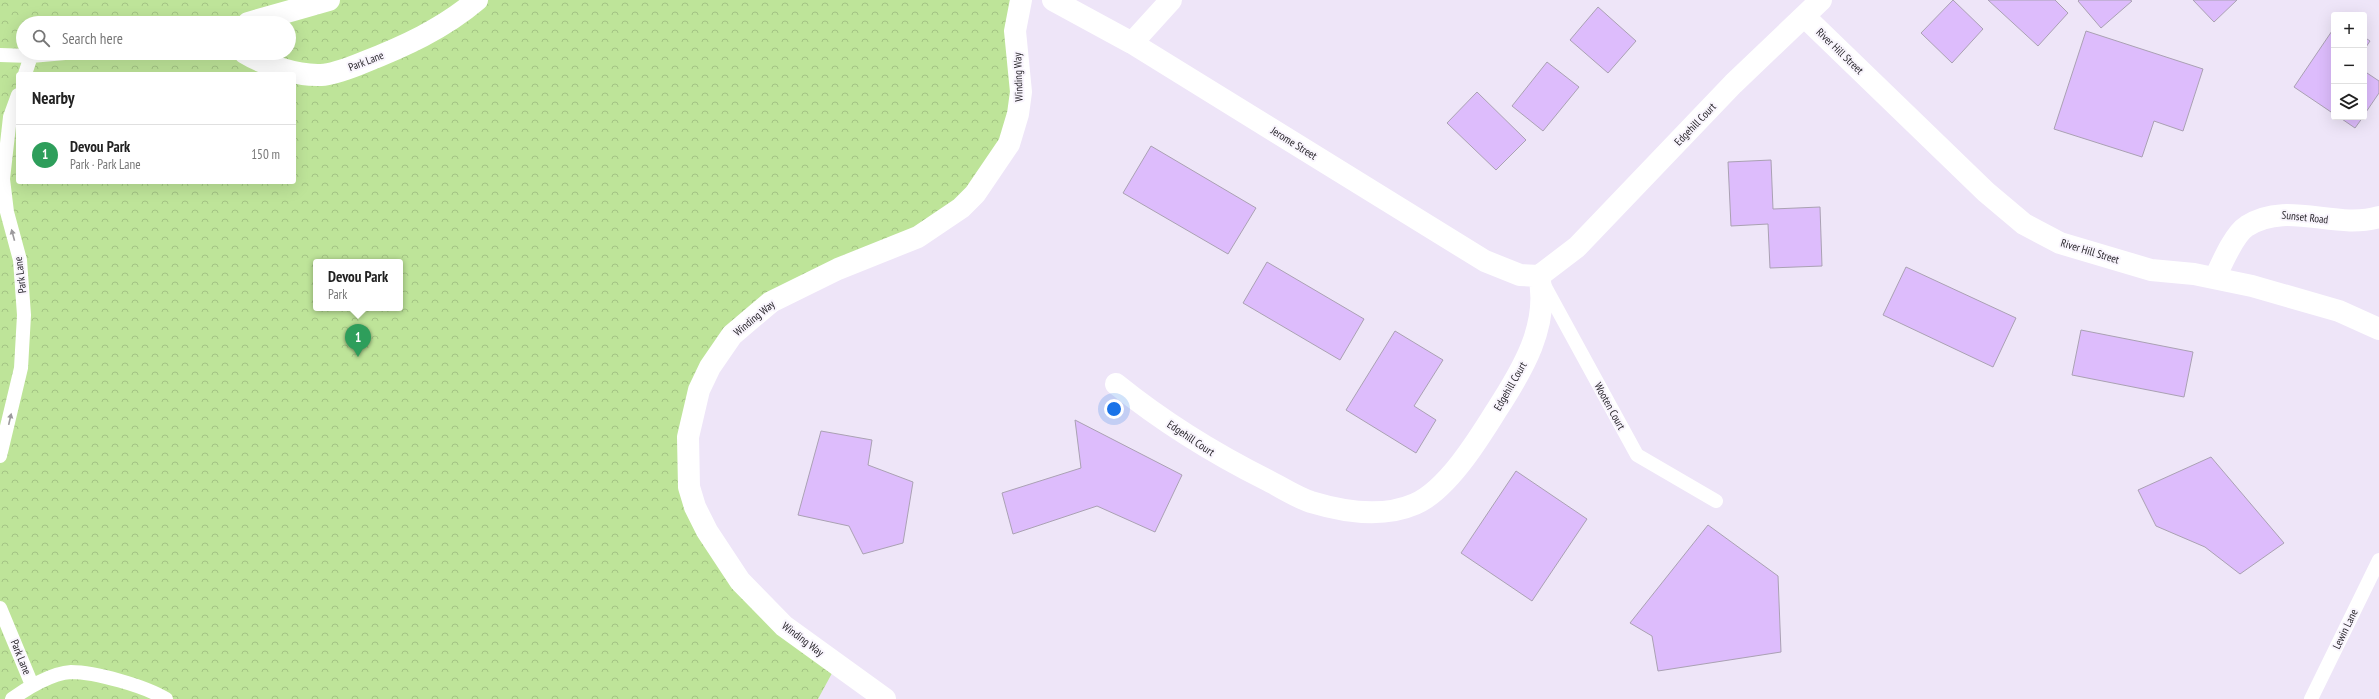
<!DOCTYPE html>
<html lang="en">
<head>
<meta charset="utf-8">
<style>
	body { margin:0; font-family:"PT Sans Narrow",sans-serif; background:#f6f6f6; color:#222 }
	.controls { position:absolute; right:12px; top:12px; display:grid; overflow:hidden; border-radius:4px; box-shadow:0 4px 16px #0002 }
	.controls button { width:36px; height:36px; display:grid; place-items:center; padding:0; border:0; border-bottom:1px solid #e0e0e0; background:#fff; color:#222; font:20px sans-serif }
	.you { position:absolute; left:1114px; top:409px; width:14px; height:14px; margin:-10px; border:3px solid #fff; border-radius:50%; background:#1a73e8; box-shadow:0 0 0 6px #1a73e833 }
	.badge { display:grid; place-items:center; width:26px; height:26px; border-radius:50%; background:#0f766e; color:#fff; font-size:13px; font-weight:700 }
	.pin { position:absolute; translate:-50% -33px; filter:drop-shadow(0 1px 2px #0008) }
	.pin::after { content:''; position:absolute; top:21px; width:14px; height:12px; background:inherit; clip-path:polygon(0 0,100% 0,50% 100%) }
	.popup { position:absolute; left:313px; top:259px; width:90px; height:52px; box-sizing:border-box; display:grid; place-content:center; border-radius:4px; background:#fff; filter:drop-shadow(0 1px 3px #0005); font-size:13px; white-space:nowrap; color:#767676 }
	.popup b { font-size:15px; color:#222 }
	.popup::after { content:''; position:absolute; left:50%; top:100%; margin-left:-8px; border:8px solid transparent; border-top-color:#fff }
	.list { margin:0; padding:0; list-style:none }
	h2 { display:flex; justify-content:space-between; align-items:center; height:52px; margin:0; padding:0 16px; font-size:17px }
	h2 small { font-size:13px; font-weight:400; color:#767676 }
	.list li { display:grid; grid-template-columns:26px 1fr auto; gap:12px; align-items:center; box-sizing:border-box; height:60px; padding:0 16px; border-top:1px solid #e0e0e0 }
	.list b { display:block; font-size:15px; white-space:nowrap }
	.list p { margin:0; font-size:13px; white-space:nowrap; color:#767676 }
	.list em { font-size:13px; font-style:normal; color:#767676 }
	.icon { flex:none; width:22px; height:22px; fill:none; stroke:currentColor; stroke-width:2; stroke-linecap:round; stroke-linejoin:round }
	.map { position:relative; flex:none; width:2379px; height:699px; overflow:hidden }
	.search { position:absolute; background:#fff; box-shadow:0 4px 16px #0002; left:16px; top:16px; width:280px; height:44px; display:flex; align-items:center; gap:10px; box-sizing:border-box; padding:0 14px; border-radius:22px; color:#767676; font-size:15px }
	.panel { position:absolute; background:#fff; box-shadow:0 4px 16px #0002; left:16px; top:72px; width:280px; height:112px; border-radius:4px }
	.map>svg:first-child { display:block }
	.park { fill:url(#park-crowns); fill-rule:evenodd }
	.building { fill:#ddbcfc; stroke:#aaa1b3 }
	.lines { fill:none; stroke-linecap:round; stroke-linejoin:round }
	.service { stroke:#fff; stroke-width:14 }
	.minor { stroke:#fff; stroke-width:22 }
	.tertiary { stroke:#fff; stroke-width:22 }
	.oneway { fill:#9c9a9d }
	.labels { text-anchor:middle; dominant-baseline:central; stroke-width:4; stroke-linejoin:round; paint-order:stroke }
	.street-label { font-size:11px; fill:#221f25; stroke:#f9f5fd }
</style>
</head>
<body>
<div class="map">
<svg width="2379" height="699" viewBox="0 0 2379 699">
	<defs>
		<pattern id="park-crowns" width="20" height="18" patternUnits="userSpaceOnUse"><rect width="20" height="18" fill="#bee499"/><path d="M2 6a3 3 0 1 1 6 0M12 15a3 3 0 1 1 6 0" fill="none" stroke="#a3c384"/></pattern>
	</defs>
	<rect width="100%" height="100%" fill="#eee5f8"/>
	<path class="park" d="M0 0H1021L1018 114 961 208 771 302 710 367 689 487 740 581 837 664 818 699H0ZM23 23H289V53H23ZM18 74H294V182H18ZM316 262H400V308H316Z"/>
	<path class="building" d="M1953 0 1983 29 1952 63 1921 33Z
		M1988 0H2055L2068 13 2038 46Z
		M2079 0H2130L2132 1 2101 28 2078 1Z
		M2193 0H2237L2214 22Z
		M1598 7 1636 41 1608 73 1570 40Z
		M2334 28V114L2294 87Z
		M2086 31 2203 69 2183 131 2154 121 2142 157 2054 129Z
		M2364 37 2370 41 2364 50Z
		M1547 62 1579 87 1543 131 1512 106Z
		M2364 71 2379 81V93L2364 115Z
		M1477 92 1526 140 1496 170 1447 123Z
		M2339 117H2363L2355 128Z
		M1151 146 1256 208 1228 254 1123 193Z
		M1771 160 1773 209 1820 207 1822 266 1770 268 1768 224 1731 226 1728 162Z
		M1267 262 1364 319 1340 360 1243 303Z
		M1906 267 2016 318 1993 367 1883 315Z
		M2081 330 2193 352 2184 397 2072 375Z
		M1395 331 1443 360 1414 406 1436 420 1416 453 1346 410Z
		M1075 420 1182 475 1155 532 1097 506 1013 534 1002 493 1081 468Z
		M821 431 872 440 868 465 913 482 903 543 863 554 849 526 798 515Z
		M2211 457 2284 543 2240 574 2205 547 2156 526 2138 490Z
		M1516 471 1587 519 1532 601 1461 553Z
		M1708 525 1778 576 1781 652 1658 671 1652 636 1630 623Z"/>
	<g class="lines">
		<path class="service" d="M0 55 31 56 65 53
			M25 74 31 56
			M1543 283 1637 455 1716 501
			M0 456 21 368 24 315 20 260 7 212 3 179 10 117 18 95
			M0 608 32 685
			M12 699C27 688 52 673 71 672 95 672 145 686 166 699
			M2311 699 2379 560"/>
		<path class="minor" d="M1053 0 1132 43 1485 261 1520 275 1539 276
			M1805 17 1986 192 2024 224 2060 243 2151 270 2194 274 2252 286 2339 311 2379 329
			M1132 43 1171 0
			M1539 276 1577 247 1733 84 1821 0
			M2215 278C2222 263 2234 234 2247 226 2287 200 2335 230 2379 217
			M1116 384C1163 422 1213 453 1267 480 1281 487 1296 497 1311 502 1344 512 1383 518 1415 504 1447 490 1478 440 1496 411 1522 371 1550 325 1539 276
			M885 699 784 626 740 581 707 531 695 507 689 487 688 437 699 390 710 367 732 335 771 302 838 269 918 237 961 208 975 194 1009 144 1018 114 1021 92 1015 31 1021 0"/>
		<path class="tertiary" d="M248 23 329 0
			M245 53C265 65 297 76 321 75 335 74 349 68 362 63 403 47 443 29 477 0"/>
	</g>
	<defs><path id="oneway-solid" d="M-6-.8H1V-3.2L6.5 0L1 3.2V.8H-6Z"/></defs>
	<g class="oneway">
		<use href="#oneway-solid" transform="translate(13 235) rotate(-105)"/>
		<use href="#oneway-solid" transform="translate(10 419) rotate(-77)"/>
	</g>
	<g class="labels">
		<g class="street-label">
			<text transform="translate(1840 51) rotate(44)">River Hill Street</text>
			<text transform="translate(366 61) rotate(-21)">Park Lane</text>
			<text transform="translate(1018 77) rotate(-92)">Winding Way</text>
			<text transform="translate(1695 124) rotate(-46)">Edgehill Court</text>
			<text transform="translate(1294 143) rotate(32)">Jerome Street</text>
			<text transform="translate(2305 217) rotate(6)">Sunset Road</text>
			<text transform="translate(2090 251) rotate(17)">River Hill Street</text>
			<text transform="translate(20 275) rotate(-97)">Park Lane</text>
			<text transform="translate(754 318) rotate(-39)">Winding Way</text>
			<text transform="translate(1510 386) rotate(-60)">Edgehill Court</text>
			<text transform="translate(1610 406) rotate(61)">Wooten Court</text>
			<text transform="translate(1191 438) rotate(34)">Edgehill Court</text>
			<text transform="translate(2345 629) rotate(-64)">Lewin Lane</text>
			<text transform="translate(803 639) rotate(37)">Winding Way</text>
			<text transform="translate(21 657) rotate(68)">Park Lane</text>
		</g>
	</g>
</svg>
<div class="controls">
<button>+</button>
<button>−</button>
<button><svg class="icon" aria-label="layers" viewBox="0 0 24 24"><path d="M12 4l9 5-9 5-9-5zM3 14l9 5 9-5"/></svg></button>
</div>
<div class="you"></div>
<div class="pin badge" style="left:358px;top:357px;background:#2e9e5b">1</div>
<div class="popup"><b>Devou Park</b>Park</div>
<div class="search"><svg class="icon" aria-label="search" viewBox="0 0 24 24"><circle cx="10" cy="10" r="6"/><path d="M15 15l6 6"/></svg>Search here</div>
<section class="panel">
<h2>Nearby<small></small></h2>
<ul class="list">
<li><span class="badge" style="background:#2e9e5b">1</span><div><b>Devou Park</b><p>Park · Park Lane</p></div><em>150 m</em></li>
</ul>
</section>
</div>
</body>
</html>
